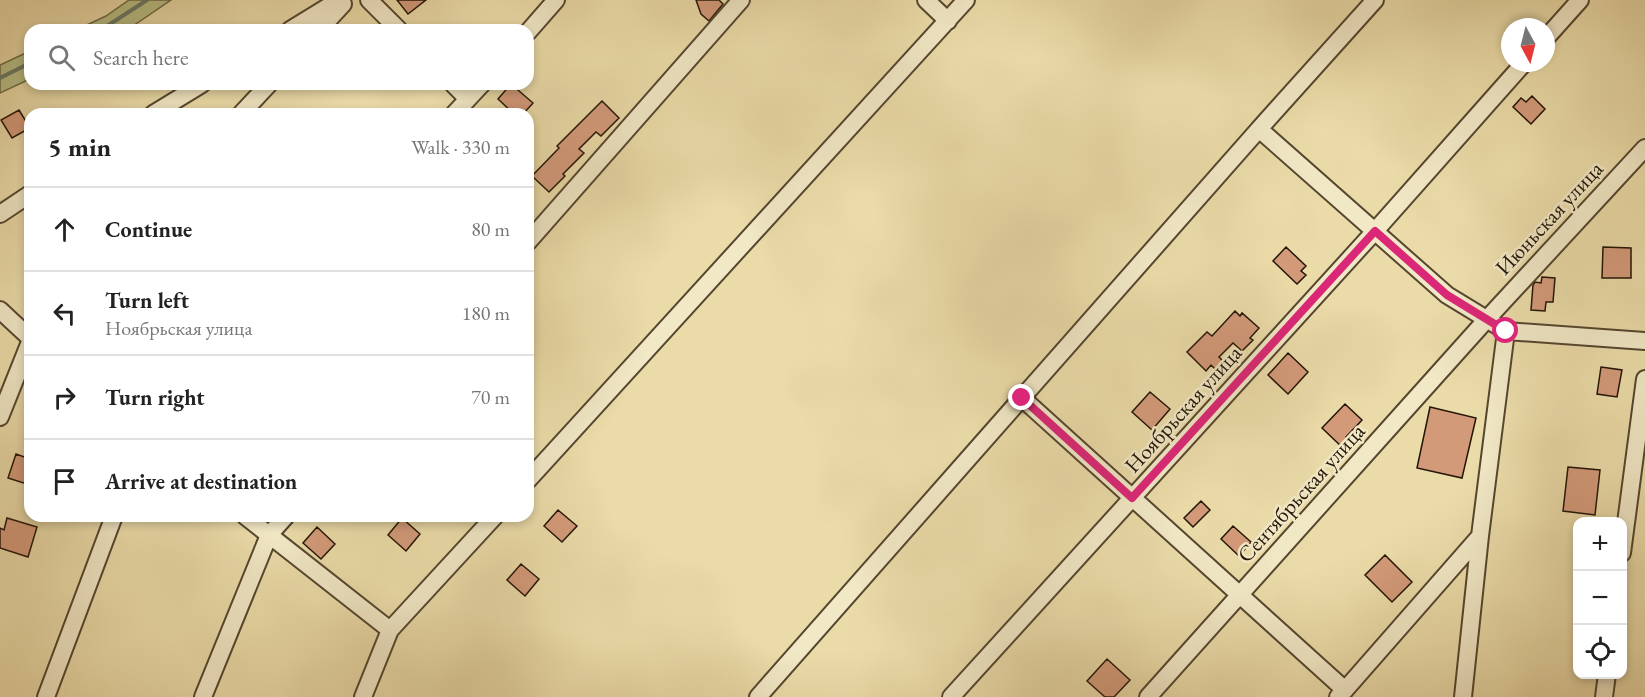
<!DOCTYPE html>
<html lang="en">
<head>
<meta charset="utf-8">
<style>
	body { margin:0; font-family:"EB Garamond",serif; background:#f6f6f6; color:#222 }
	.controls { position:absolute; right:18px; bottom:18px; display:grid; overflow:hidden; border-radius:12px; box-shadow:0 3px 9px #0003 }
	.controls button { width:54px; height:54px; display:grid; place-items:center; padding:0; border:0; border-bottom:2px solid #e0e0e0; background:#fff; color:#222; font:30px sans-serif }
	.compass { position:absolute; left:1501px; top:18px; width:54px; height:54px; border-radius:50%; background:#fff; box-shadow:0 3px 9px #0003; rotate:173deg }
	.stop { position:absolute; width:18px; height:18px; margin:-14px; border:4px solid #db2777; border-radius:50%; background:#fff }
	.stop.end { background:#db2777; border-color:#fff; box-shadow:0 2px 6px #0008 }
	.list { margin:0; padding:0; list-style:none }
	h2 { display:flex; justify-content:space-between; align-items:center; height:78px; margin:0; padding:0 24px; font-size:26px }
	h2 small { font-size:20px; font-weight:400; color:#767676 }
	.list li { display:grid; grid-template-columns:39px 1fr auto; gap:18px; align-items:center; box-sizing:border-box; height:84px; padding:0 24px; border-top:2px solid #e0e0e0 }
	.list b { display:block; font-size:22px; white-space:nowrap }
	.list p { margin:0; font-size:20px; white-space:nowrap; color:#767676 }
	.list em { font-size:20px; font-style:normal; color:#767676 }
	.icon { flex:none; width:33px; height:33px; fill:none; stroke:currentColor; stroke-width:2; stroke-linecap:round; stroke-linejoin:round }
	.map { position:relative; flex:none; width:1645px; height:697px; overflow:hidden }
	.search { position:absolute; background:#fff; box-shadow:0 3px 9px #0003; left:24px; top:24px; width:510px; height:66px; display:flex; align-items:center; gap:15px; box-sizing:border-box; padding:0 21px; border-radius:18px; color:#767676; font-size:22px }
	.panel { position:absolute; background:#fff; box-shadow:0 3px 9px #0003; left:24px; top:108px; width:510px; height:414px; border-radius:18px }
	.map>svg:first-child { display:block }
	.green { fill:#b8c086; stroke:#6e6a46; stroke-width:1.5 }
	.lines { fill:none; stroke-linecap:round; stroke-linejoin:round }
	.stream { stroke:#697966; stroke-width:4 }
	.building { fill:#d39a7a; stroke:#231507; stroke-width:1.5 }
	.street-casing { stroke:#55462f; stroke-width:20 }
	.street { stroke:#f1e8c6; stroke-width:16 }
	.route { stroke:#db2777; stroke-width:8 }
	.labels { text-anchor:middle; dominant-baseline:central; stroke-width:5; stroke-linejoin:round; paint-order:stroke }
	.street-label { font-size:22px; fill:#231507; stroke:#f1e8c6 }
</style>
</head>
<body>
<div class="map">
<svg width="1645" height="697" viewBox="0 0 1645 697">
	<rect width="100%" height="100%" fill="#eadba8"/>
	<filter id="stains"><feTurbulence type="fractalNoise" baseFrequency=".00333" numOctaves="4"/><feColorMatrix values="0 0 0 0 .2 0 0 0 0 .09 0 0 0 0 .02 0 0 0 .5 -.17"/></filter>
	<radialGradient id="worn" r=".72"><stop offset=".6" stop-color="#630" stop-opacity="0"/><stop offset="1" stop-color="#630" stop-opacity=".3"/></radialGradient>
	<path class="green" d="M129 0H171L127 30H76L106 16Z
		M30 51V79L0 93V65Z"/>
	<g class="lines">
		<path class="stream" d="M101 30 147 0
			M0 78 30 63"/>
	</g>
	<path class="building" d="M397 0H426L408 14Z
		M696 0H719L723 4 709 21 701 14Z
		M511 84 533 103 523 114H514L498 99Z
		M1532 96 1545 109 1531 124 1513 107 1521 98 1526 102Z
		M602 101 619 118 601 136 596 132 579 149 584 153 563 174 565 176 549 192 532 176 559 148 557 146Z
		M19 110 30 128 12 138 1 120Z
		M1286 247 1306 266 1301 271 1306 275 1297 284 1273 261Z
		M1603 247 1631 248V278H1602Z
		M1542 277 1555 278 1553 302H1546L1545 311 1531 310 1533 285 1535 282 1541 283Z
		M1235 311 1240 316 1242 313 1259 328 1250 338 1253 340 1242 351 1233 343 1219 357 1223 361 1215 369 1211 365 1206 371 1187 352 1207 332 1212 336Z
		M1288 353 1308 372 1288 394 1268 375Z
		M1601 367 1622 370 1617 397 1597 394Z
		M1150 392 1170 409 1152 430 1132 412Z
		M1345 404 1362 420 1346 437 1352 442 1345 450 1322 428Z
		M1430 407 1476 418 1462 478 1417 468Z
		M16 454 30 459V485L8 478Z
		M1568 467 1600 470 1595 515 1563 511Z
		M1201 501 1210 510 1193 527 1184 518Z
		M558 510 577 526 562 542 544 526Z
		M7 518 37 527 28 557 0 548V528L4 530Z
		M402 518 420 534 406 551 388 535Z
		M1233 526 1251 542 1239 556 1221 539Z
		M317 527 335 544 321 559 303 543Z
		M1385 555 1412 582 1392 602 1365 575Z
		M521 564 539 579 525 596 507 580Z
		M1107 659 1130 680 1114 697H1105L1087 681Z"/>
	<g class="lines">
		<g class="street-casing">
			<path id="street" d="M369 0 399 30
				M926 0 948 21
				M290 30 339 0
				M319 30 343 4
				M528 32 556 0
				M1546 38 1580 0
				M453 84 468 99
				M153 114 202 84
				M241 114 269 84
				M454 114 482 84
				M1259 129 1375 0
				M0 214 30 194
				M528 242 741 0
				M0 310 30 338
				M1022 398 1345 690 1338 697
				M0 417 30 342
				M528 480 966 0
				M245 516 390 630
				M1622 553 1645 379
				M1345 690 1480 536
				M46 697 114 516
				M203 697 269 535 286 516
				M363 697 390 630 495 516
				M758 697 1259 129 1447 295 1506 331 1645 341
				M951 697 1375 231 1524 63
				M1148 697 1487 319 1645 148
				M1463 697 1480 536 1506 331
				M1604 697 1607 674"/>
		</g>
		<use href="#street" class="street"/>
	</g>
	<g class="lines">
		<path class="route" d="M1022 398 1132 498 1375 231 1447 295 1506 331"/>
	</g>
	<g class="labels">
		<g class="street-label">
			<text transform="translate(1549 218) rotate(-47)">Июньская улица</text>
			<text transform="translate(1183 409) rotate(-48)">Ноябрьская улица</text>
			<text transform="translate(1301 493) rotate(-48)">Сентябрьская улица</text>
		</g>
	</g>
	<rect width="100%" height="100%" filter="url(#stains)"/>
	<rect width="100%" height="100%" fill="url(#worn)"/>
</svg>
<div class="controls">
<button>+</button>
<button>−</button>
<button><svg class="icon" aria-label="locate" viewBox="0 0 24 24"><circle cx="12" cy="12" r="6"/><path d="M12 2v4M12 18v4M2 12h4M18 12h4"/></svg></button>
</div>
<svg class="compass" viewBox="-18 -18 36 36"><path d="M0-13l5 13h-10z" fill="#e53935"/><path d="M0 13l5-13h-10z" fill="#767676"/></svg>
<div class="stop" style="left:1506px;top:331px"></div>
<div class="stop end" style="left:1022px;top:398px"></div>
<div class="search"><svg class="icon" aria-label="search" viewBox="0 0 24 24"><circle cx="10" cy="10" r="6"/><path d="M15 15l6 6"/></svg>Search here</div>
<section class="panel">
<h2>5 min<small>Walk · 330 m</small></h2>
<ul class="list">
<li><svg class="icon" aria-label="ahead" viewBox="0 0 24 24"><path d="M12 20V5M6 11l6-6 6 6"/></svg><div><b>Continue</b></div><em>80 m</em></li>
<li><svg class="icon" aria-label="left" viewBox="0 0 24 24"><path d="M17 20v-9H6M10 6l-5 5 5 5"/></svg><div><b>Turn left</b><p>Ноябрьская улица</p></div><em>180 m</em></li>
<li><svg class="icon" aria-label="right" viewBox="0 0 24 24"><path d="M7 20v-9h11M14 6l5 5-5 5"/></svg><div><b>Turn right</b></div><em>70 m</em></li>
<li><svg class="icon" aria-label="arrive" viewBox="0 0 24 24"><path d="M6 21V4h12l-3 4 3 4H6"/></svg><div><b>Arrive at destination</b></div></li>
</ul>
</section>
</div>
</body>
</html>
